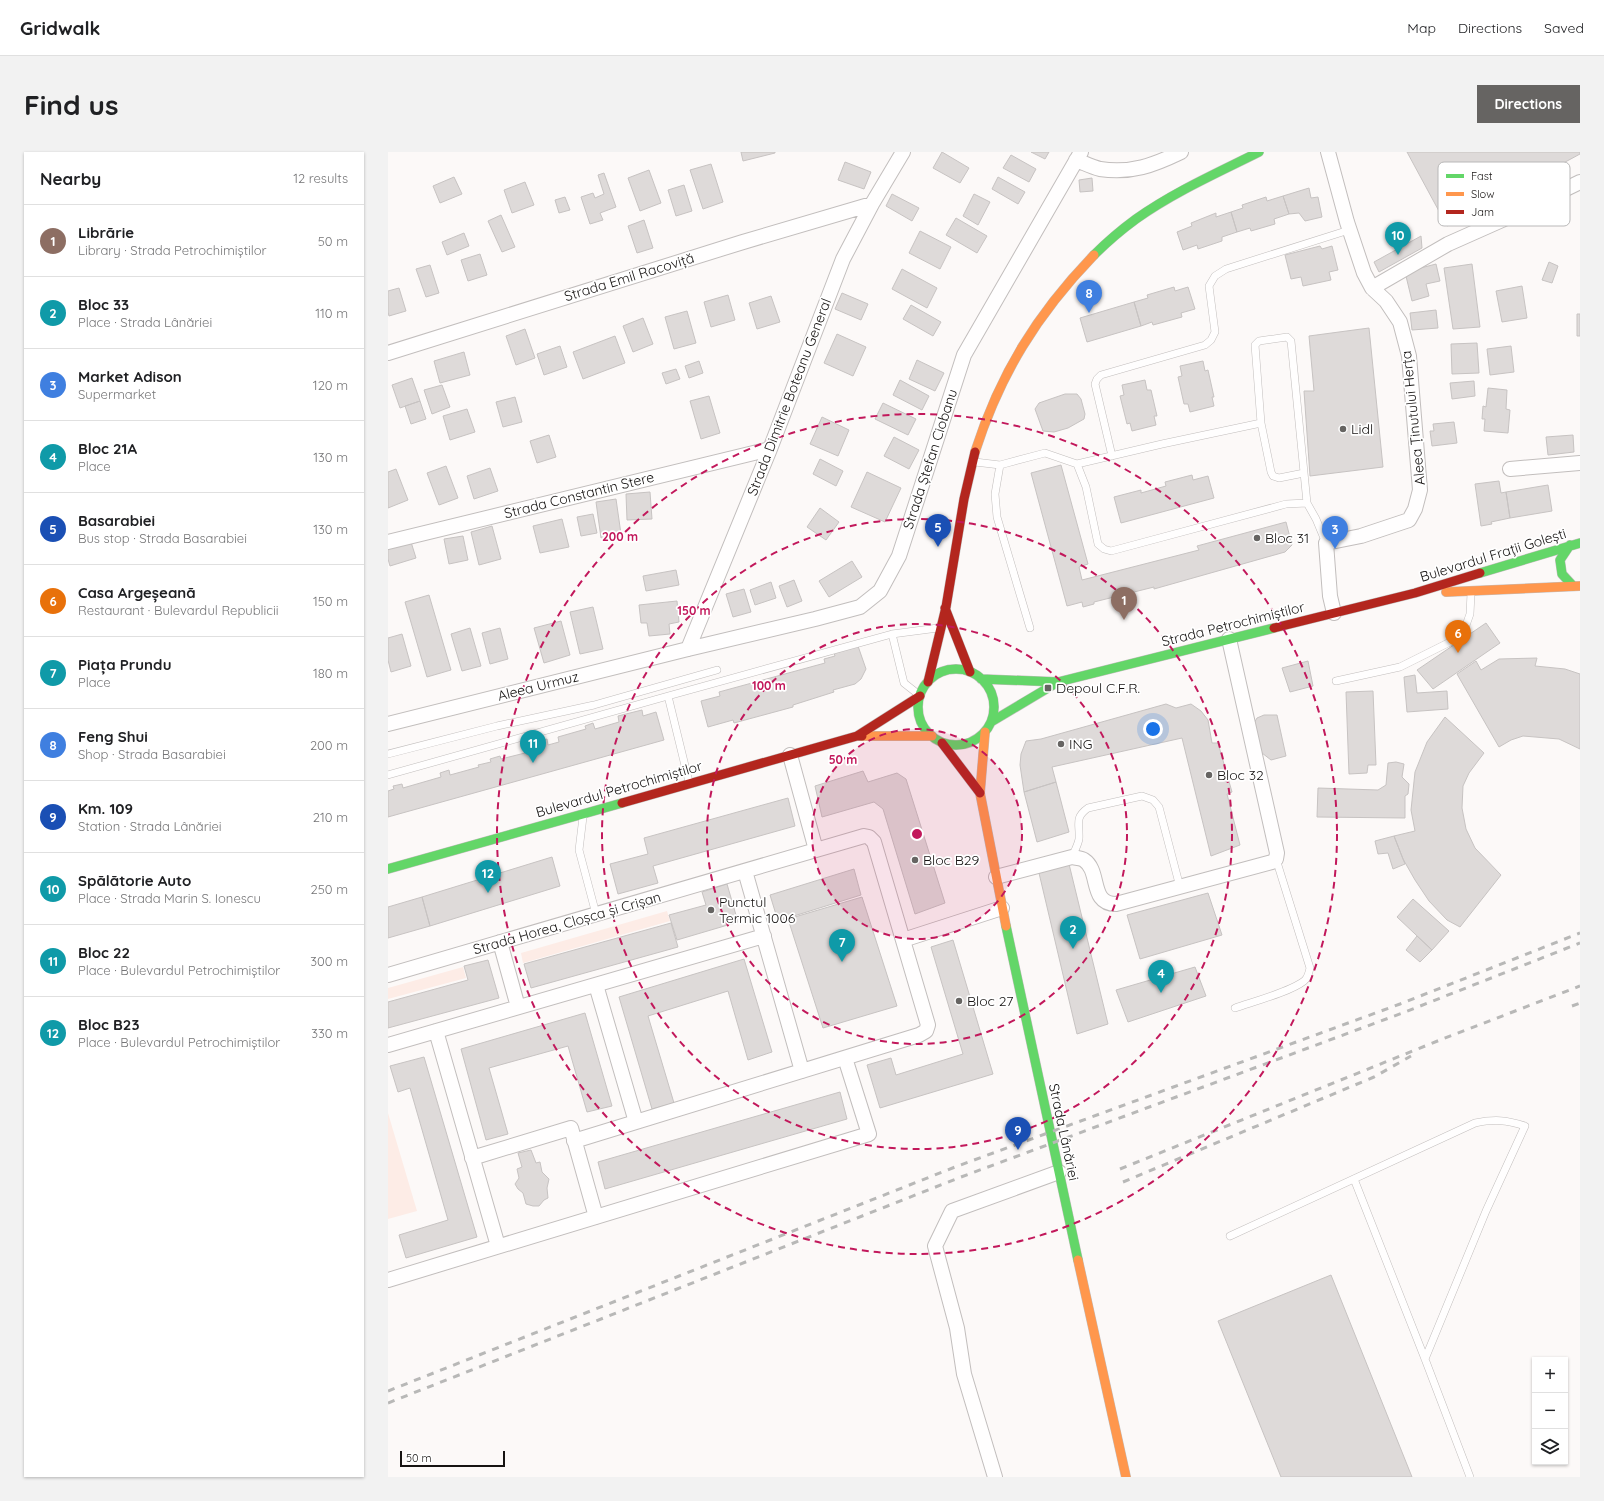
<!DOCTYPE html>
<html lang="en">
<head>
<meta charset="utf-8">
<style>
	body { margin:0; font-family:Quicksand,sans-serif; background:#f2f2f2; color:#202124 }
	.controls { position:absolute; right:12px; bottom:12px; display:grid; overflow:hidden; border-radius:0px; box-shadow:0 1px 3px #0004 }
	.controls button { width:36px; height:36px; display:grid; place-items:center; padding:0; border:0; border-bottom:1px solid #e0e0e0; background:#fff; color:#202124; font:20px sans-serif }
	.scale { position:absolute; left:12px; bottom:10px; width:105px; box-sizing:border-box; padding-left:4px; border:2px solid #161312; border-top:0; font-size:11px; line-height:14px; white-space:nowrap; color:#161312; -webkit-text-stroke:3px #fff; paint-order:stroke }
	.you { position:absolute; left:765px; top:577px; width:14px; height:14px; margin:-10px; border:3px solid #fff; border-radius:50%; background:#1a73e8; box-shadow:0 0 0 6px #1a73e833 }
	.badge { display:grid; place-items:center; width:26px; height:26px; border-radius:50%; background:#666462; color:#fff; font-size:13px; font-weight:700 }
	.pin { position:absolute; translate:-50% -33px; filter:drop-shadow(0 1px 2px #0008) }
	.pin::after { content:''; position:absolute; top:21px; width:14px; height:12px; background:inherit; clip-path:polygon(0 0,100% 0,50% 100%) }
	.list { margin:0; padding:0; list-style:none }
	h2 { display:flex; justify-content:space-between; align-items:center; height:52px; margin:0; padding:0 16px; font-size:17px }
	h2 small { font-size:13px; font-weight:400; color:#757577 }
	.list li { display:grid; grid-template-columns:26px 1fr auto; gap:12px; align-items:center; box-sizing:border-box; height:72px; padding:0 16px; border-top:1px solid #e0e0e0 }
	.list b { display:block; font-size:15px; white-space:nowrap }
	.list p { margin:0; font-size:13px; white-space:nowrap; color:#757577 }
	.list em { font-size:13px; font-style:normal; color:#757577 }
	.icon { flex:none; width:22px; height:22px; fill:none; stroke:currentColor; stroke-width:2; stroke-linecap:round; stroke-linejoin:round }
	.map { position:relative; flex:none; width:1192px; height:1325px; overflow:hidden; border-radius:0px }
	header { display:flex; align-items:center; gap:24px; box-sizing:border-box; height:56px; padding:0 20px; background:#fff; border-bottom:1px solid #e0e0e0 }
	header strong { font-size:19px }
	nav { display:flex; gap:22px; margin-inline-start:auto; font-size:14px }
	.intro { display:flex; align-items:center; justify-content:space-between; box-sizing:border-box; height:96px; padding:0 24px }
	h1 { margin:0; font-size:28px }
	.button { padding:10px 18px; border-radius:0px; background:#666462; color:#fff; font-size:14px; font-weight:700 }
	main { display:flex; gap:24px; padding:0 24px }
	aside { flex:1; background:#fff; border-radius:0px; box-shadow:0 1px 3px #0004 }
	.map>svg:first-child { display:block }
	.green { fill:#fdece6 }
	.building { fill:#dedad9; stroke:#c7c3c2 }
	.lines { fill:none; stroke-linecap:round; stroke-linejoin:round }
	.lane-casing { stroke:#c2bebd; stroke-width:8 }
	.street-casing { stroke:#c2bebd; stroke-width:16 }
	.fast-casing { stroke:#c2bebd; stroke-width:10 }
	.slow-casing { stroke:#c2bebd; stroke-width:10 }
	.jam-casing { stroke:#c2bebd; stroke-width:10 }
	.lane { stroke:#fffefe; stroke-width:7 }
	.street { stroke:#fffefe; stroke-width:14 }
	.fast { stroke:#63d668; stroke-width:9 }
	.slow { stroke:#ff974d; stroke-width:9 }
	.jam { stroke:#b3261e; stroke-width:9 }
	.rail { stroke:#b8b8b7; stroke-width:3; stroke-dasharray:7 7; stroke-linecap:butt }
	.ring { fill:none; stroke:#c2185b; stroke-width:2; stroke-dasharray:7 5 }
	.poi-dot { fill:#666462; stroke:#fff; stroke-width:1.5 }
	.labels { text-anchor:middle; dominant-baseline:central; stroke-width:3.5; stroke-linejoin:round; paint-order:stroke }
	.street-label { font-size:14px; fill:#161312; stroke:#fff }
	.poi-label { font-size:14px; fill:#161312; stroke:#fff; text-anchor:start }
	.key { fill:#fff; stroke:#b9b8b8; stroke-width:1 }
	.key-label { font-size:11px; fill:#161312 }
	.centre { fill:#c2185b; stroke:#fff; stroke-width:2 }
	.ring-label { font-size:12px; text-anchor:middle; font-weight:bold; fill:#c2185b; stroke:#fff; stroke-width:3.5; stroke-linejoin:round; paint-order:stroke }
</style>
</head>
<body>
<header>
<strong>Gridwalk</strong>
<nav><a>Map</a><a>Directions</a><a>Saved</a></nav>
</header>
<div class="intro"><h1>Find us</h1><a class="button">Directions</a></div>
<main>
<aside>
<h2>Nearby<small>12 results</small></h2>
<ul class="list">
<li><span class="badge" style="background:#8d6e63">1</span><div><b>Librărie</b><p>Library · Strada Petrochimiștilor</p></div><em>50 m</em></li>
<li><span class="badge" style="background:#0f9aa8">2</span><div><b>Bloc 33</b><p>Place · Strada Lânăriei</p></div><em>110 m</em></li>
<li><span class="badge" style="background:#3f7fe0">3</span><div><b>Market Adison</b><p>Supermarket</p></div><em>120 m</em></li>
<li><span class="badge" style="background:#0f9aa8">4</span><div><b>Bloc 21A</b><p>Place</p></div><em>130 m</em></li>
<li><span class="badge" style="background:#1a4fb4">5</span><div><b>Basarabiei</b><p>Bus stop · Strada Basarabiei</p></div><em>130 m</em></li>
<li><span class="badge" style="background:#e8710a">6</span><div><b>Casa Argeșeană</b><p>Restaurant · Bulevardul Republicii</p></div><em>150 m</em></li>
<li><span class="badge" style="background:#0f9aa8">7</span><div><b>Piața Prundu</b><p>Place</p></div><em>180 m</em></li>
<li><span class="badge" style="background:#3f7fe0">8</span><div><b>Feng Shui</b><p>Shop · Strada Basarabiei</p></div><em>200 m</em></li>
<li><span class="badge" style="background:#1a4fb4">9</span><div><b>Km. 109</b><p>Station · Strada Lânăriei</p></div><em>210 m</em></li>
<li><span class="badge" style="background:#0f9aa8">10</span><div><b>Spălătorie Auto</b><p>Place · Strada Marin S. Ionescu</p></div><em>250 m</em></li>
<li><span class="badge" style="background:#0f9aa8">11</span><div><b>Bloc 22</b><p>Place · Bulevardul Petrochimiștilor</p></div><em>300 m</em></li>
<li><span class="badge" style="background:#0f9aa8">12</span><div><b>Bloc B23</b><p>Place · Bulevardul Petrochimiștilor</p></div><em>330 m</em></li>
</ul>
</aside>
<div class="map">
<svg width="1192" height="1325" viewBox="0 0 1192 1325">
	<rect width="100%" height="100%" fill="#fcf9f8"/>
	<path class="green" d="M279 759 282 769 135 811 133 801Z
		M75 815 78 826 0 847V836Z
		M0 961 29 1059 0 1067Z"/>
	<path class="building" d="M353 0H387V1L355 9Z
		M554 0 581 16 572 31 545 16Z
		M643 0H661L657 7Z
		M1019 0H1192V2L1059 74Z
		M623 3 648 17 641 30 615 16Z
		M457 10 483 20 476 37 450 28Z
		M323 12 335 50 315 57 302 18Z
		M261 18 273 51 252 59 240 26Z
		M216 21 228 55 212 61 215 68 202 72 193 45 205 41 207 46 216 42 210 23Z
		M66 25 74 42 52 51 45 34Z
		M610 25 637 40 630 52 604 37Z
		M704 26 705 39 692 40 691 28Z
		M137 30 146 53 124 61 116 38Z
		M296 33 304 59 288 64 280 38Z
		M921 36 923 46 930 45 934 65 917 69 911 61 901 62 895 44Z
		M504 42 531 56 524 69 498 54Z
		M586 42 602 50 590 73 575 64Z
		M895 44 901 62 886 67 887 72 863 79 862 76 849 80 843 60 855 56 854 53 878 45 879 49Z
		M177 45 182 58 171 61 167 48Z
		M843 60 849 80 834 85V89L810 97 809 93 795 98 789 80 804 74 803 71 828 61V65Z
		M113 63 127 95 114 100 100 69Z
		M568 66 599 84 589 101 558 83Z
		M256 68 265 96 249 101 240 74Z
		M532 79 563 95 552 117 521 101Z
		M76 81 81 94 59 103 54 90Z
		M1033 84 1034 96 991 120 986 110Z
		M932 94 934 97 944 94 950 118 941 120 943 128 915 134 913 125 903 127 897 103Z
		M92 102 99 123 80 129 73 108Z
		M1161 110 1170 114 1164 131 1154 128Z
		M1048 112 1052 129 1038 132 1041 144 1024 149 1017 120Z
		M1084 112 1092 175 1065 177 1056 116Z
		M42 113 51 141 38 145 28 117Z
		M514 117 549 136 539 156 504 137Z
		M1134 134 1139 166 1114 170 1108 139Z
		M786 135 787 139 800 135 807 157 793 161 794 165 765 173 764 170 753 174 746 150 760 146 759 143Z
		M11 136 18 159 1 164 0 160V139Z
		M454 141 480 152 473 168 447 157Z
		M340 143 347 168 323 175 316 150Z
		M383 144 392 170 369 177 361 151Z
		M746 150 753 174 699 190 692 166Z
		M523 153 553 170 545 184 515 167Z
		M1048 158 1050 176 1024 178 1022 161Z
		M299 159 308 191 286 197 277 165Z
		M1189 162H1192V184H1189Z
		M255 166 265 192 245 200 235 174Z
		M981 176 995 315 922 324 916 239H926L921 184Z
		M137 177 147 206 128 213 118 184Z
		M449 182 478 195 465 224 436 211Z
		M227 184 237 211 195 227 185 200Z
		M1089 191 1091 221 1064 222 1063 192Z
		M172 194 179 215 156 223 149 202Z
		M1123 194 1126 220 1102 223 1099 197Z
		M76 200 82 223 52 231 46 209Z
		M529 208 556 221 547 239 521 227Z
		M311 209 315 221 301 226 297 214Z
		M815 209 817 219 820 218 826 245H824L826 254 802 260 800 252H796L790 225 794 224 792 214Z
		M288 217 292 227 278 232 274 221Z
		M24 226 32 249 12 256 4 233Z
		M512 228 541 244 534 258 505 243Z
		M757 228 759 238H763L769 264H766L768 273 744 279 742 271 739 272 732 244 736 243 734 233Z
		M1086 229 1087 244 1064 247 1062 231Z
		M54 233 62 255 44 262 36 238Z
		M1100 236 1119 238 1118 257 1122 258 1120 281 1096 279 1097 267H1094L1095 254 1098 255Z
		M677 242H689L693 247 697 262 696 267 680 276 666 280 655 279 647 257 651 251Z
		M321 244 332 281 313 287 302 249Z
		M127 245 134 270 115 275 108 250Z
		M32 249 38 267 23 272 17 254Z
		M495 251 528 267 520 283 487 267Z
		M79 257 87 280 62 288 55 264Z
		M434 265 461 278 450 304 422 292Z
		M1066 270 1069 291 1044 294 1042 279H1046L1045 272Z
		M161 283 168 305 149 311 142 289Z
		M1185 283 1186 300 1160 303 1158 285Z
		M506 285 531 298 521 317 496 304Z
		M432 307 455 319 448 334 425 322Z
		M673 313 700 412 691 415 694 428 811 398 809 394 898 370 904 393 897 400 766 437V435L706 450V452L695 455 694 450 679 454 643 321Z
		M58 314 70 346 51 353 39 321Z
		M102 316 110 339 86 347 79 324Z
		M8 317 20 348 0 356V320Z
		M479 320 513 336 497 370 463 355Z
		M804 323 805 328 820 324 826 346 733 371 726 345 753 338V341L778 334 777 330Z
		M1111 329 1113 341 1118 340 1122 366 1103 370 1104 372 1093 374 1087 332Z
		M1160 333 1164 359 1122 366 1118 340Z
		M262 340 264 367 239 368 238 342Z
		M228 347 233 382 213 386 208 350Z
		M432 356 451 370 438 388 419 375Z
		M205 362 209 381 193 384 189 365Z
		M174 367 181 395 152 401 145 374Z
		M104 374 113 407 91 413 83 380Z
		M75 384 80 408 61 412 56 387Z
		M23 390 28 406 2 414 0 407V397Z
		M464 409 474 425 441 445 431 429Z
		M288 418 291 433 258 439 255 424Z
		M406 428 414 449 399 455 391 434Z
		M383 430 388 446 367 453 362 438Z
		M356 437 363 460 345 465 338 442Z
		M41 443 63 518 39 525 17 450Z
		M289 449 291 470 281 472 282 482 261 484 259 471H253L251 453Z
		M205 455 215 497 192 502 182 460Z
		M173 469 182 503 156 511 146 476Z
		M1098 471 1112 491 1045 537 1029 518Z
		M82 476 93 514 74 519 63 482Z
		M112 476 120 507 102 512 94 481Z
		M14 482 23 514 3 520 0 508V486Z
		M470 494 478 517 473 527 467 532 445 538 446 540 405 553V555L346 571 345 568 320 575 313 549 332 544 331 540 437 511 436 507 447 504 446 501Z
		M1149 506 1147 514 1177 517 1192 522V597L1171 587 1135 584 1123 588 1111 595 1069 522 1088 509 1093 518 1111 507Z
		M920 509 925 534 902 540 894 516Z
		M1027 523 1029 541 1059 539 1060 557 1019 560 1016 525Z
		M985 539 988 613H980L979 621 961 622 958 540Z
		M778 552 788 556 803 552 813 559 820 568 824 591H830L844 640 839 642 852 693 823 704 794 586 664 615 668 630 636 640 632 613 633 602 638 589 653 587Z
		M254 558 255 564 268 560 276 588 0 665V639L6 637 5 634 14 632 15 636 53 625 52 621 61 618 62 623 91 615 90 613 103 610 102 607 112 604 113 607 137 601 136 598 149 594 148 590 159 587 160 593 171 590 170 585 198 577 197 574 205 571 207 577 231 570 230 564Z
		M876 563H889L898 604 883 608 874 601 865 573 869 566Z
		M1057 565 1096 601 1081 621 1075 634 1074 656 1078 677 1087 696 1113 723 1072 775 1059 768 1041 749 1027 728 1015 707 1006 684 1027 679 1023 658 1027 620 1039 590Z
		M1008 610 1016 612 1014 625 1021 632 1020 642 1017 644V666L929 665 930 636 990 638 998 633 1000 611Z
		M475 619 480 630 509 621 518 627 557 751 527 762 495 657 486 650 434 665 427 634Z
		M668 630 681 680 649 690 636 640Z
		M400 646 407 674 265 714 270 731 230 742 222 712 260 702 256 686Z
		M1006 684 1017 712 1005 717 1000 701 990 702 987 689Z
		M164 705 172 734 42 774 34 745Z
		M681 712 720 872 689 882 651 721Z
		M466 717 473 743 390 769 382 743Z
		M339 732 350 770 289 788 281 763 318 753 314 740Z
		M820 741 834 783 752 807 739 763Z
		M34 745 42 774 0 786V755Z
		M474 745 509 854 435 876 400 767Z
		M1025 747 1061 779 1044 798 1009 765Z
		M283 771 290 795 143 836 136 812Z
		M1029 784 1044 798 1032 810 1018 798Z
		M565 788 605 922 492 956 479 913 503 906 508 923 575 902 543 795Z
		M356 807 384 900 360 908 340 839 260 864 286 951 264 957 231 845Z
		M100 808 111 846 0 876V850L80 828 76 814Z
		M807 815 818 844 740 870 728 838Z
		M197 861 224 954 199 960 180 894 101 916 120 982 98 988 73 897Z
		M36 905 89 1085 18 1106 11 1083 60 1068 22 936 10 940 2 914Z
		M452 940 459 967 217 1037 210 1010Z
		M143 998 148 1011 152 1010 154 1020 161 1027 159 1036 160 1046 156 1048 151 1054H145L138 1052 135 1041 130 1037 127 1032 131 1026 129 1017 134 1015 130 1001Z
		M943 1123 1024 1325H893L830 1169Z"/>
	<g class="lines">
		<g class="lane-casing">
			<path id="lane" d="M724 304 707 232 709 227 713 223 817 193 823 188 827 180 821 134 827 124 838 117 961 78
				M587 310 612 313 657 301 689 312 698 335 710 392 716 397 723 399 898 352 919 351 928 367 938 391
				M689 312 774 292 873 271
				M612 313 607 342 609 365 642 476
				M916 321 891 326 885 324 883 320 873 271 867 193 871 189 899 185 903 189 919 351
				M504 482 516 531 530 542
				M948 529 1012 515 1070 486 1077 476 1082 462 1083 441
				M280 544 504 482 550 476
				M0 602 109 574 206 553 329 518
				M0 623 280 544 301 630
				M195 665 191 698 208 762
				M684 705C686 700 690 693 691 687 692 672 686 666 700 656L754 644 765 648 771 655 792 735
				M847 856C864 850 902 840 916 829 920 826 921 821 922 816L888 707
				M966 1027 1037 1207 1082 1325
				M842 1084 1087 971C1107 967 1118 968 1137 974L1098 1059 1037 1207"/>
		</g>
		<g class="street-casing">
			<path id="street" d="M940 0 959 70 976 121 984 136 998 149 1012 170 1021 204 1032 338 1027 357 1021 368 973 384 938 391 942 444 946 461
				M688 8C696 11 704 15 712 17 743 22 766 13 793 0
				M984 136 1060 92 1114 68 1192 30
				M0 201 355 90 484 52
				M1122 317 1192 311
				M0 390 382 297
				M300 497 382 297 455 107 484 52 515 0
				M0 572 300 497 427 467 472 455 492 439 511 404 576 203 693 0
				M402 603 428 698
				M357 719 414 919
				M608 725 684 705C688 706 693 706 696 708 713 719 701 752 728 752L884 710 888 707 889 701 841 487
				M515 788 614 756
				M112 790 130 855
				M0 823 476 684 481 685 486 690 540 873 538 879 531 883 186 989
				M208 833 248 970
				M48 879 110 1094
				M0 893 376 784
				M84 1006 183 976 208 1065
				M0 1128 481 982 457 906
				M607 1325 576 1222 569 1176 547 1094 564 1059 671 1020"/>
		</g>
		<g class="fast-casing">
			<path id="fast" d="M706 103C719 90 733 78 748 67 786 40 829 21 871 0
				M1182 393 1172 408 1174 422 1185 434
				M1092 421 1192 391
				M530 555a38 38 0 1 1 76 0a38 38 0 1 1-76 0Z
				M593 527 670 530 886 476
				M603 570 670 530
				M0 717 234 651
				M618 774 690 1108"/>
		</g>
		<g class="slow-casing">
			<path id="slow" d="M587 300C612 222 649 162 706 103
				M1058 440 1192 434
				M597 580 592 641 618 774
				M474 584H544
				M690 1108 738 1325"/>
		</g>
		<g class="jam-casing">
			<path id="jam" d="M557 456 582 520
				M886 476 1027 441 1092 421
				M540 530 558 455 576 347 587 300
				M469 584 532 544
				M554 591 592 641
				M234 651 469 584H474"/>
		</g>
		<use href="#lane" class="lane"/>
		<use href="#street" class="street"/>
		<use href="#fast" class="fast"/>
		<use href="#slow" class="slow"/>
		<use href="#jam" class="jam"/>
		<path class="rail" d="M1184 854 1192 851
			M732 1017 1052 888 1192 834
			M735 1030 986 925 1023 904
			M0 1239 567 1015 1012 852 1192 781
			M0 1251 573 1025 1017 860 1192 791"/>
	</g>
	<circle cx="529" cy="682" r="105" fill="#c2185b" fill-opacity=".12"/>
	<g class="ring">
		<circle cx="529" cy="682" r="105"/>
		<circle cx="529" cy="682" r="210"/>
		<circle cx="529" cy="682" r="315"/>
		<circle cx="529" cy="682" r="420"/>
	</g>
	<g class="poi-dot">
		<circle cx="955" cy="277" r="4"/>
		<circle cx="869" cy="386" r="4"/>
		<rect x="656" y="532" width="8" height="8" rx="2"/>
		<circle cx="673" cy="592" r="4"/>
		<circle cx="821" cy="623" r="4"/>
		<circle cx="527" cy="708" r="4"/>
		<circle cx="323" cy="758" r="4"/>
		<circle cx="571" cy="849" r="4"/>
	</g>
	<g class="labels">
		<g class="street-label">
			<text transform="translate(241 125) rotate(-17)">Strada Emil Racoviță</text>
			<text transform="translate(401 245) rotate(-69)">Strada Dimitrie Boteanu General</text>
			<text transform="translate(1025 266) rotate(-96)">Aleea Ținutului Herța</text>
			<text transform="translate(542 307) rotate(-72)">Strada Ștefan Ciobanu</text>
			<text transform="translate(191 343) rotate(-14)">Strada Constantin Stere</text>
			<text transform="translate(1105 403) rotate(-17)">Bulevardul Frații Golești</text>
			<text transform="translate(845 472) rotate(-14)">Strada Petrochimiștilor</text>
			<text transform="translate(150 534) rotate(-14)">Aleea Urmuz</text>
			<text transform="translate(231 637) rotate(-16)">Bulevardul Petrochimiștilor</text>
			<text transform="translate(179 771) rotate(-16)">Strada Horea, Cloșca și Crișan</text>
			<text transform="translate(676 980) rotate(78)">Strada Lânăriei</text>
		</g>
		<g class="poi-label">
			<text x="963" y="277">Lidl</text>
			<text x="877" y="386">Bloc 31</text>
			<text x="668" y="536">Depoul C.F.R.</text>
			<text x="681" y="592">ING</text>
			<text x="829" y="623">Bloc 32</text>
			<text x="535" y="708">Bloc B29</text>
			<text x="331" y="750">Punctul<tspan x="331" dy="16">Termic 1006</tspan></text>
			<text x="579" y="849">Bloc 27</text>
		</g>
	</g>
	<rect x="1050" y="10" width="132" height="64" rx="6" class="key"/>
	<rect x="1058" y="22" width="18" height="4" fill="#63d668"/>
	<rect x="1058" y="40" width="18" height="4" fill="#ff974d"/>
	<rect x="1058" y="58" width="18" height="4" fill="#b3261e"/>
	<g class="key-label">
		<text x="1083" y="28">Fast</text>
		<text x="1083" y="46">Slow</text>
		<text x="1083" y="64">Jam</text>
	</g>
	<circle cx="529" cy="682" r="6" class="centre"/>
	<g class="ring-label">
		<text x="232" y="389">200 m</text>
		<text x="306" y="463">150 m</text>
		<text x="381" y="538">100 m</text>
		<text x="455" y="612">50 m</text>
	</g>
</svg>
<div class="controls">
<button>+</button>
<button>−</button>
<button><svg class="icon" aria-label="layers" viewBox="0 0 24 24"><path d="M12 4l9 5-9 5-9-5zM3 14l9 5 9-5"/></svg></button>
</div>
<div class="scale">50 m</div>
<div class="you"></div>
<div class="pin badge" style="left:736px;top:468px;background:#8d6e63">1</div>
<div class="pin badge" style="left:685px;top:797px;background:#0f9aa8">2</div>
<div class="pin badge" style="left:947px;top:397px;background:#3f7fe0">3</div>
<div class="pin badge" style="left:773px;top:841px;background:#0f9aa8">4</div>
<div class="pin badge" style="left:550px;top:395px;background:#1a4fb4">5</div>
<div class="pin badge" style="left:1070px;top:501px;background:#e8710a">6</div>
<div class="pin badge" style="left:454px;top:810px;background:#0f9aa8">7</div>
<div class="pin badge" style="left:701px;top:161px;background:#3f7fe0">8</div>
<div class="pin badge" style="left:630px;top:998px;background:#1a4fb4">9</div>
<div class="pin badge" style="left:1010px;top:103px;background:#0f9aa8">10</div>
<div class="pin badge" style="left:145px;top:611px;background:#0f9aa8">11</div>
<div class="pin badge" style="left:100px;top:741px;background:#0f9aa8">12</div>
</div>
</main>
</body>
</html>
